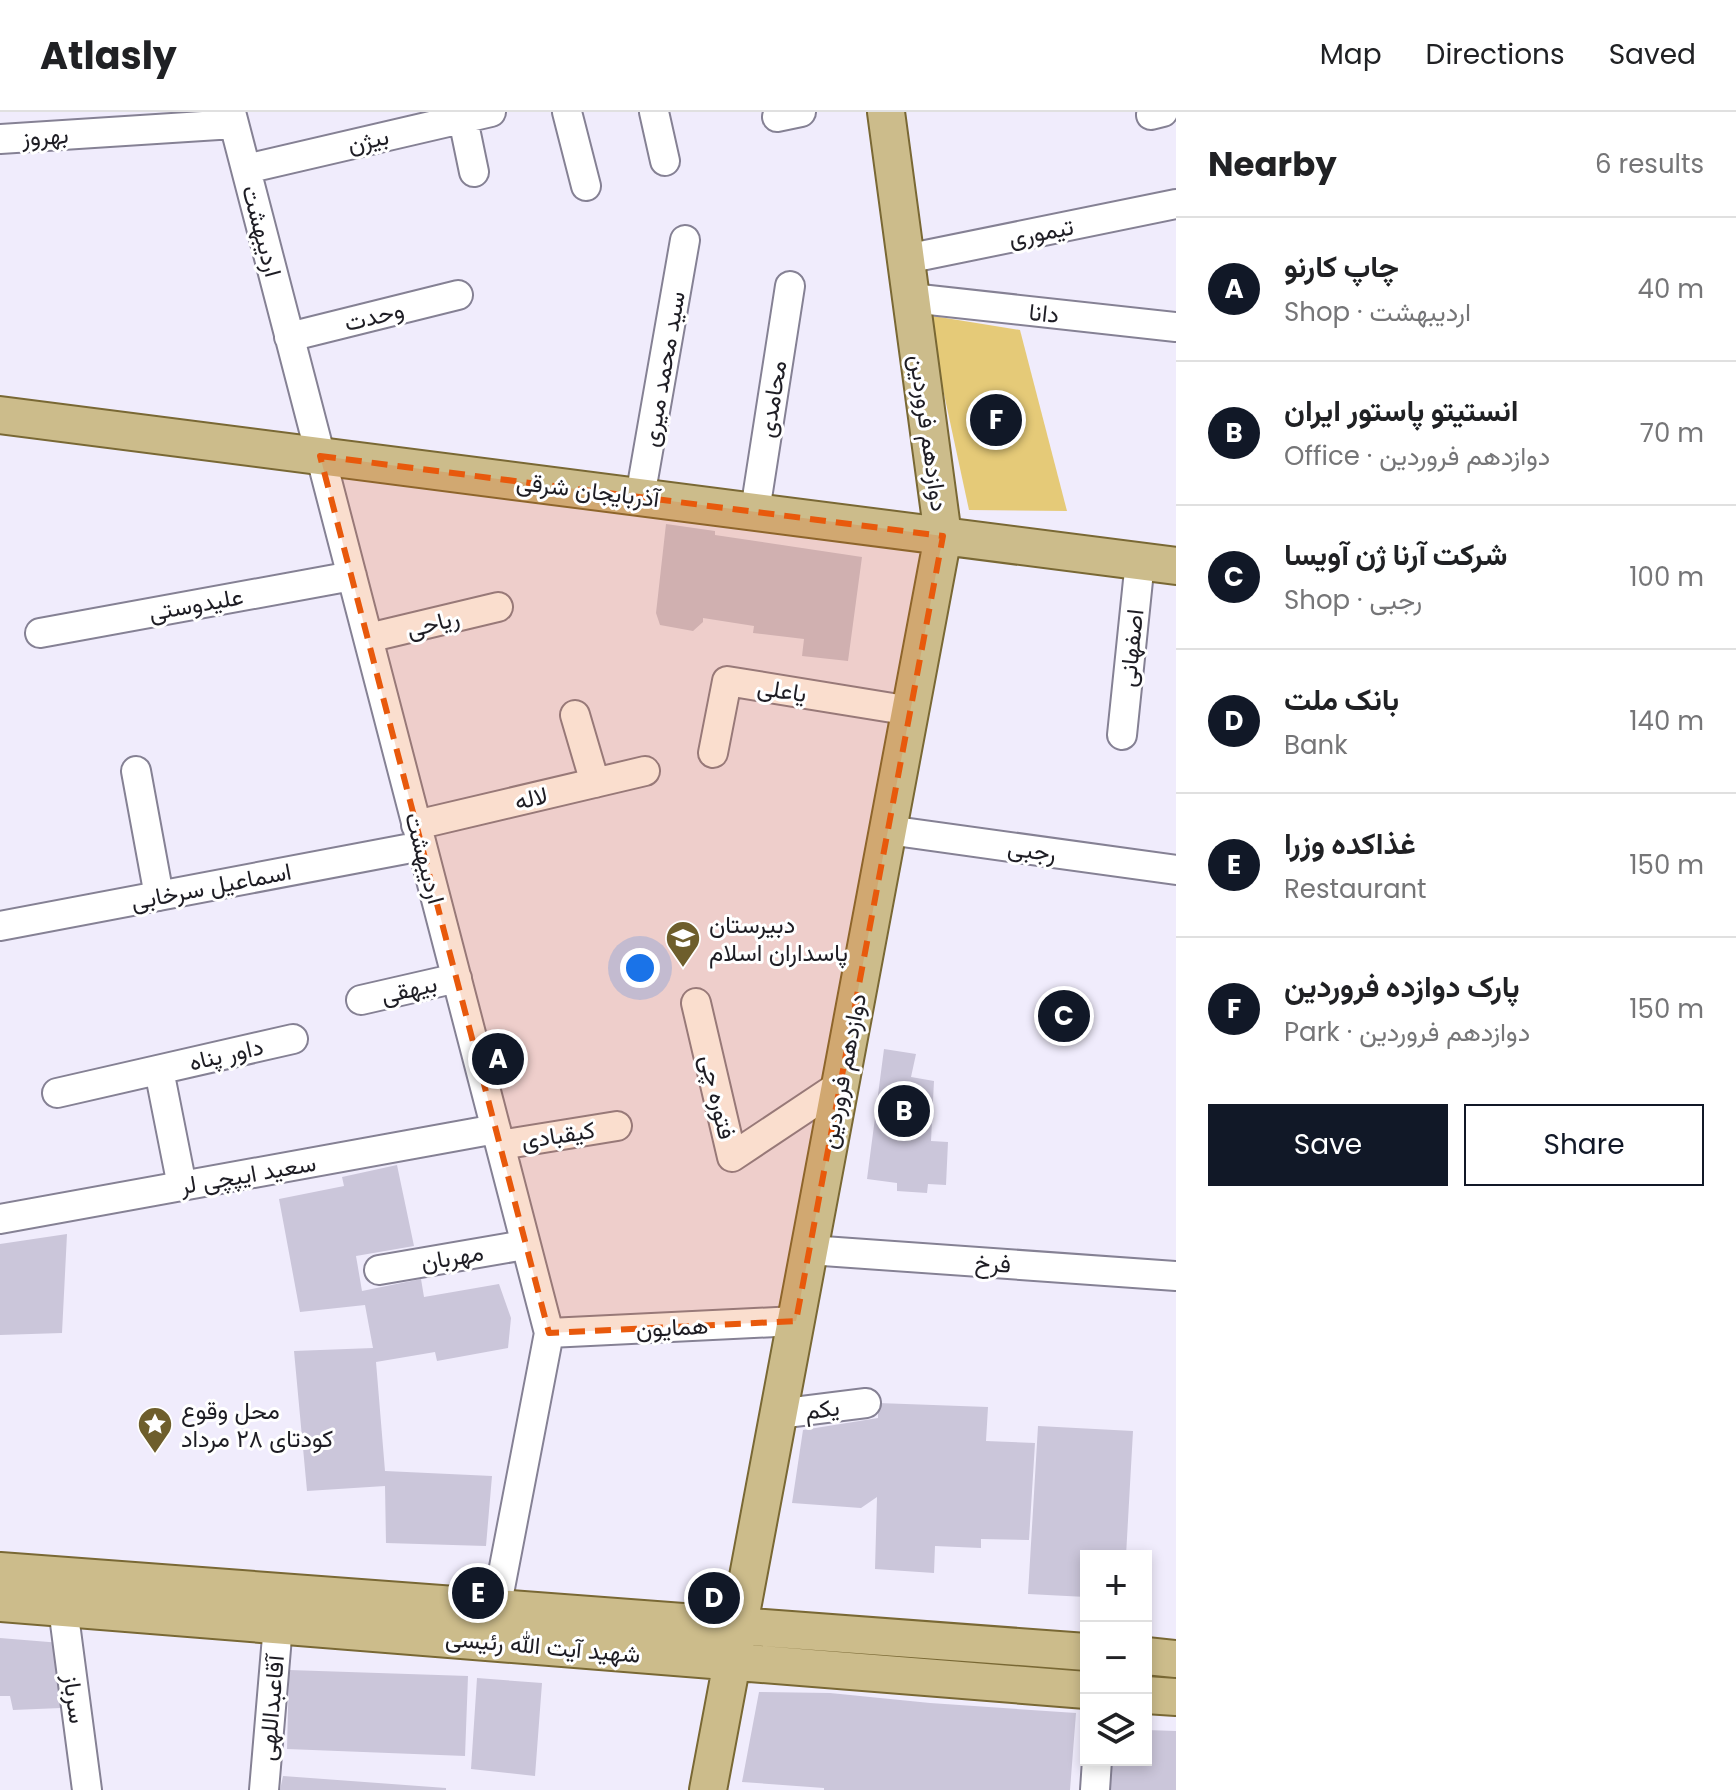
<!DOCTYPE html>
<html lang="en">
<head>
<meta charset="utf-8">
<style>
	body { margin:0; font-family:Poppins,Vazirmatn,sans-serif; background:#f2f2f2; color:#202124 }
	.controls { position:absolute; right:24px; bottom:24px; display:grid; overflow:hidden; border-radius:0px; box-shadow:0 4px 12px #0003 }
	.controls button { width:72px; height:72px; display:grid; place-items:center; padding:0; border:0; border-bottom:2px solid #e0e0e0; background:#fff; color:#202124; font:40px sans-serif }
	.you { position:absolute; left:640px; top:856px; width:28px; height:28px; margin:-20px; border:6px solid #fff; border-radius:50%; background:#1a73e8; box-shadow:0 0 0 12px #1a73e833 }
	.badge { display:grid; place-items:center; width:52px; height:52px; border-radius:50%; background:#111827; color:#fff; font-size:26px; font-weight:700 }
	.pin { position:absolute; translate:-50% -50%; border:4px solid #fff; box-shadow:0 2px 8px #0006 }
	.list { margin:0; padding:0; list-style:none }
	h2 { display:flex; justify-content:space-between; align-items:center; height:104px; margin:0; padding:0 32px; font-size:34px }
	h2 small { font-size:26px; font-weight:400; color:#757577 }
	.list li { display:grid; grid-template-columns:52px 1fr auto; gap:24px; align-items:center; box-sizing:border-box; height:144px; padding:0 32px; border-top:2px solid #e0e0e0 }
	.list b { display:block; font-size:30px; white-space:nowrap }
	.list p { margin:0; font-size:26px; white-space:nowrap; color:#757577 }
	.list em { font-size:26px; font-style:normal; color:#757577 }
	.actions { display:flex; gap:16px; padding:24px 32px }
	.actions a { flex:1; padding:18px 0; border:2px solid #111827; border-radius:0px; text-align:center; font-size:28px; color:#111827 }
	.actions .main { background:#111827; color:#fff }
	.icon { flex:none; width:44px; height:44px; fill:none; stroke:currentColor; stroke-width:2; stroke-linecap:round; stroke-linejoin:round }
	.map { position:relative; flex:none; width:1176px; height:1678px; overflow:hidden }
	header { display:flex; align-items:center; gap:48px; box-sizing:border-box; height:112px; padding:0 40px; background:#fff; border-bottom:2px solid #e0e0e0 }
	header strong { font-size:38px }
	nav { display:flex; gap:44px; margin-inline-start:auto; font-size:28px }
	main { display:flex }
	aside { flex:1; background:#fff }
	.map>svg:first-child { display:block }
	.green { fill:#e5ca78 }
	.building { fill:#cbc6da }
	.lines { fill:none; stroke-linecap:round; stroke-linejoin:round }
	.minor-casing { stroke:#858194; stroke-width:32 }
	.major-casing { stroke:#796834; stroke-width:40 }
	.minor { stroke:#fff; stroke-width:28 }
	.major { stroke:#ccbc8b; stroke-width:36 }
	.marked { fill:#e8590c; fill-opacity:0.2; stroke:#e8590c; stroke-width:6; stroke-dasharray:16 10; stroke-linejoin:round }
	.labels { text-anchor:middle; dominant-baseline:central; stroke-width:6; stroke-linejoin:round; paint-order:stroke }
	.street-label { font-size:24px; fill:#1e1d24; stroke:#fff }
	.poi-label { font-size:24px; fill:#1e1d24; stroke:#fff; text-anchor:start }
</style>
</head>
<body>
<header>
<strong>Atlasly</strong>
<nav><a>Map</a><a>Directions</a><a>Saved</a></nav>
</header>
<main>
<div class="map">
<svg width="1176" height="1678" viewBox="0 0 1176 1678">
	<rect width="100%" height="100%" fill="#f0ecfc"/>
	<path class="green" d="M927 203 1020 218 1067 399 969 398Z"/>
	<path class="building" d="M666 412 715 419V423L862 445 848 549 802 544 804 527 753 521 754 514 703 506V510L693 519 660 513 656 501Z
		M884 937 916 942 911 965 934 969 931 1029 948 1030 946 1073 928 1072 927 1081 897 1079V1071L867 1067Z
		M397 1053 414 1134 356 1144 362 1179 421 1167 424 1185 499 1172 511 1206 508 1236 437 1249 435 1240 376 1250 385 1359 492 1364 486 1434 386 1431 385 1374 307 1379 294 1239 373 1236 365 1193 300 1200 279 1087 344 1074 342 1065Z
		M67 1122 62 1221 0 1223V1132Z
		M878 1291 988 1295 986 1329 1035 1331 1029 1428 981 1427V1436L935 1434 934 1461 875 1457 877 1385 861 1396 792 1391 803 1318 878 1306Z
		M1038 1314 1133 1319 1126 1444H1086V1485L1028 1482Z
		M0 1526 61 1531 67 1583H60L61 1596 13 1598 10 1584H0Z
		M289 1558 468 1564 465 1644 287 1637Z
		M477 1566 542 1571 535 1664 471 1657Z
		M759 1580 830 1581 930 1591 1076 1601 1070 1678H824V1676L742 1670Z
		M1146 1618 1176 1619V1678H1107L1109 1648H1146Z
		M283 1664 446 1676V1678H280Z"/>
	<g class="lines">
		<g class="minor-casing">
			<path id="minor" d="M231 0 549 1221 496 1497
				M567 0 586 74
				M654 0 665 49
				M1151 3 1163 0
				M777 5 801 0
				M463 7 474 60
				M0 27 234 12
				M246 57 491 0
				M906 147 1176 92
				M911 186 1176 215
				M289 225 458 183
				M640 385 685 128
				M755 399 790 174
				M40 521 352 464
				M368 526 498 495
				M575 603 595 671
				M1122 623 1140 449
				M713 641 727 569 911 599
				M136 659 159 784
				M416 713 645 659
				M888 718 1176 758
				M0 814 422 734
				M361 888 457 866
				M696 891 732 1045 840 973
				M159 958 182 1074
				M57 981 293 927
				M500 1033 617 1014
				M0 1107 496 1017
				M809 1138 1176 1164
				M379 1158 525 1133
				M549 1221 796 1209
				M778 1302 866 1291
				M63 1496 87 1678
				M264 1678 278 1513
				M1095 1678 1097 1648"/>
		</g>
		<g class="major-casing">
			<path id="major" d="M0 303 1176 454
				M0 1459 1086 1540
				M0 1491 1086 1578
				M1146 1544 1176 1547
				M1146 1583 1176 1585
				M708 1678 943 424 886 0"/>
		</g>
		<use href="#minor" class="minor"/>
		<use href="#major" class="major"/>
	</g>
	<path class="marked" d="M320 344 943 424 796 1209 549 1221Z"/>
	<defs>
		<g id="school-pin" transform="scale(1.8)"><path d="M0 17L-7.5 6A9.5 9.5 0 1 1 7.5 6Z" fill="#6e5e2c" stroke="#fff"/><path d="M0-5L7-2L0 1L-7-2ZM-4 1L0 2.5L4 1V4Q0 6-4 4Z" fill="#fff"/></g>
		<g id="sight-pin" transform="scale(1.8)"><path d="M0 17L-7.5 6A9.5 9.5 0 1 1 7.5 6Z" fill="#6e5e2c" stroke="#fff"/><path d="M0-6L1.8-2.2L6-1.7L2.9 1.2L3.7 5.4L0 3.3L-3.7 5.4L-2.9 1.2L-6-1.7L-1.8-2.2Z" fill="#fff"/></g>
	</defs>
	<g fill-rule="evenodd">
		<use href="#school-pin" x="683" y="826"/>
		<use href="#sight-pin" x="155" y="1312"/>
	</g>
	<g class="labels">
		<g class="street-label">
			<text transform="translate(45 24) rotate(-4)">بهروز</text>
			<text transform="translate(368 28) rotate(-13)">بیژن</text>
			<text transform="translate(262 119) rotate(75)">اردیبهشت</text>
			<text transform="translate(1041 120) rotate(-11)">تیموری</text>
			<text transform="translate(1044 201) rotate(6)">دانا</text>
			<text transform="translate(374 204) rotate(-14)">وحدت</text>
			<text transform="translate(663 257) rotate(-80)">سید محمد میری</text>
			<text transform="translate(772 287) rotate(-81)">محامدی</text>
			<text transform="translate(929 321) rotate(82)">دوازدهم فروردین</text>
			<text transform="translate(588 378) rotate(7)">آذربایجان شرقی</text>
			<text transform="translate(196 492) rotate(-10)">علیدوستی</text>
			<text transform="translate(433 511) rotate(-14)">ریاحی</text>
			<text transform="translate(1131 536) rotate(-84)">اصفهانی</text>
			<text transform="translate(782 578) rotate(9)">یاعلی</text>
			<text transform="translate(531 686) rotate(-13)">لاله</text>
			<text transform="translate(1032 738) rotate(8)">رجبی</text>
			<text transform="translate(425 746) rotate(75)">اردیبهشت</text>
			<text transform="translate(211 774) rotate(-11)">اسماعیل سرخابی</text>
			<text transform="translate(409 877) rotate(-13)">بیهقی</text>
			<text transform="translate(226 942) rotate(-13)">داور پناه</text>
			<text transform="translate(843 959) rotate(-79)">دوازدهم فروردین</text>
			<text transform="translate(718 985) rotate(77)">فتوره چی</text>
			<text transform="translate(558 1023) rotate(-9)">کیقبادی</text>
			<text transform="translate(248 1062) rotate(-10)">سعید ایپچی لر</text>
			<text transform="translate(452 1145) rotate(-10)">مهربان</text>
			<text transform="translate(993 1151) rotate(4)">فرخ</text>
			<text transform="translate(672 1215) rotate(-3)">همایون</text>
			<text transform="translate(822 1297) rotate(-8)">یکم</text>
			<text transform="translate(543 1534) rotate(5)">شهید آیت الله رئیسی</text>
			<text transform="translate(75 1587) rotate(82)">سرباز</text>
			<text transform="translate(271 1596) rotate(-85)">آقاعبداللهی</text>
		</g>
		<g class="poi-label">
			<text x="709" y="812">دبیرستان<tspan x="709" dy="28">پاسداران اسلام</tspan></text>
			<text x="181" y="1298">محل وقوع<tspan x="181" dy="28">کودتای ۲۸ مرداد</tspan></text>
		</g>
	</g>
</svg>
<div class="controls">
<button>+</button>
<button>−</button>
<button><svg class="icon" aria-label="layers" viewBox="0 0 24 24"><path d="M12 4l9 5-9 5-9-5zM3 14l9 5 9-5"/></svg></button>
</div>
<div class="you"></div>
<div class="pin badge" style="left:498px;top:947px">A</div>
<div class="pin badge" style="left:904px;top:999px">B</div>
<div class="pin badge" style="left:1064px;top:904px">C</div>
<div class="pin badge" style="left:714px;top:1486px">D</div>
<div class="pin badge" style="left:478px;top:1481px">E</div>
<div class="pin badge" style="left:996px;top:308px">F</div>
</div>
<aside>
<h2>Nearby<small>6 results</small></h2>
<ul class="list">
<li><span class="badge">A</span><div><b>چاپ کارنو</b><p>Shop · اردیبهشت</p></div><em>40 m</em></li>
<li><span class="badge">B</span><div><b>انستیتو پاستور ایران</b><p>Office · دوازدهم فروردین</p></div><em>70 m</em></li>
<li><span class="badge">C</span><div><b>شرکت آرنا ژن آویسا</b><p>Shop · رجبی</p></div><em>100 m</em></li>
<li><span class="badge">D</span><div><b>بانک ملت</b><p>Bank</p></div><em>140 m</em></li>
<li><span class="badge">E</span><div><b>غذاکده وزرا</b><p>Restaurant</p></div><em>150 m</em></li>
<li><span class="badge">F</span><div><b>پارک دوازده فروردین</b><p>Park · دوازدهم فروردین</p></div><em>150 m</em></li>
</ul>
<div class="actions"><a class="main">Save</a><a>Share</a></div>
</aside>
</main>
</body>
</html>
